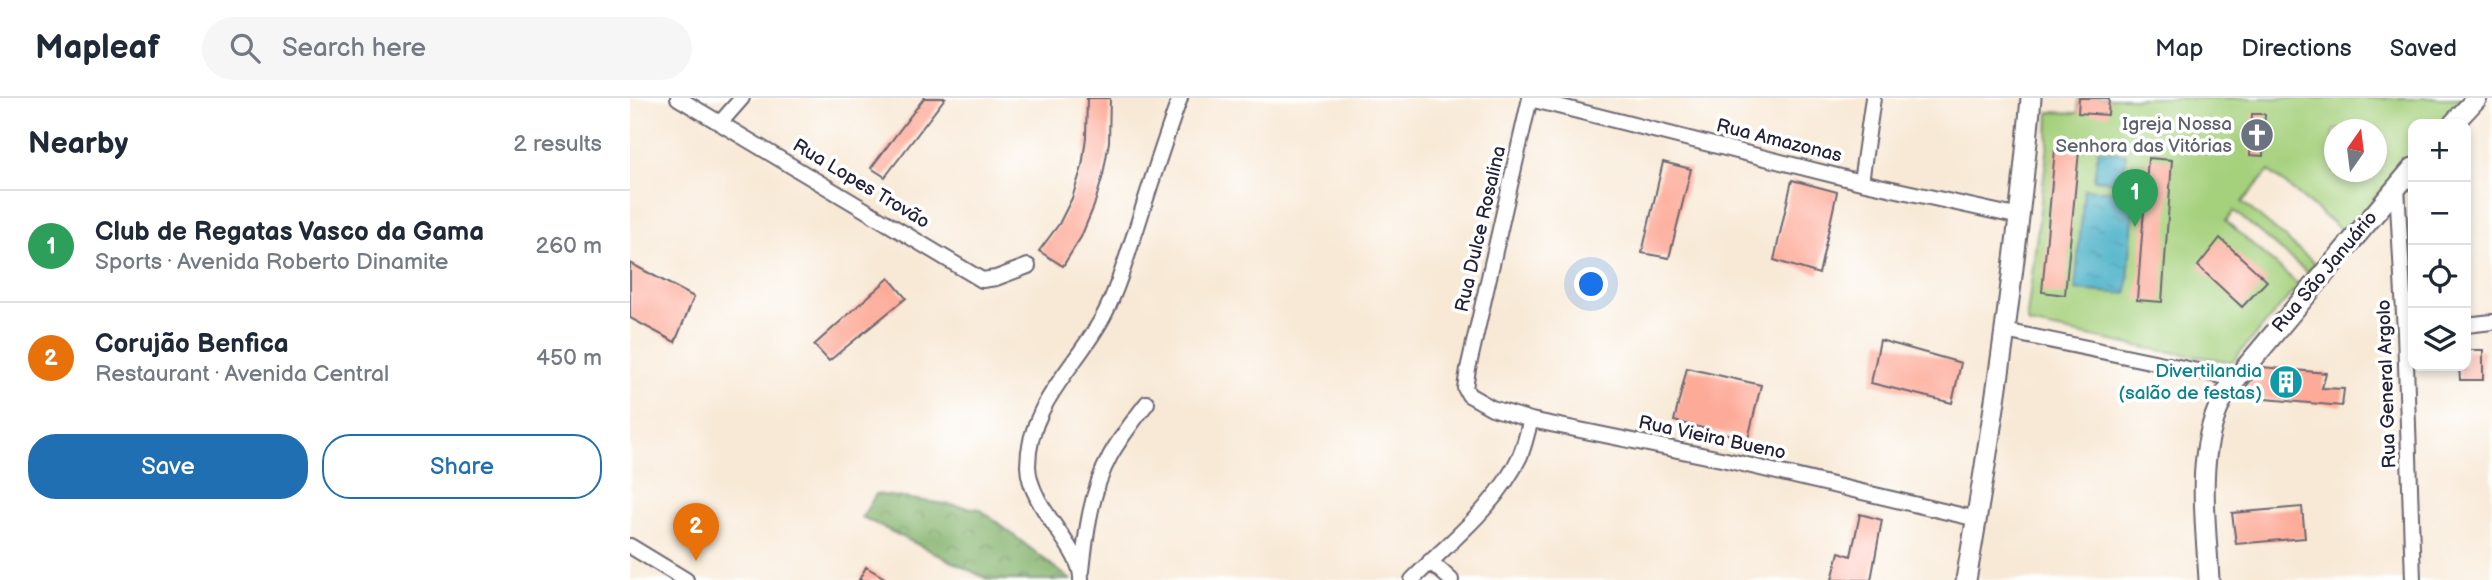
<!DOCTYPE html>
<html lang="en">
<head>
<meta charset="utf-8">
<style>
	body { margin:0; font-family:"Balsamiq Sans",sans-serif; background:#f6f6f7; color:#1f2937 }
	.controls { position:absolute; right:21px; top:21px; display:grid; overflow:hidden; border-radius:14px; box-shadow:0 4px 10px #0003 }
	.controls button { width:63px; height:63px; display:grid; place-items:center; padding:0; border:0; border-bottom:2px solid #e0e1e3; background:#fff; color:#1f2937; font:35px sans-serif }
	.compass { position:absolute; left:1694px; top:21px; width:63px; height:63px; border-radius:50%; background:#fff; box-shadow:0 4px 10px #0003; rotate:14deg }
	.you { position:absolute; left:962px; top:187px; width:24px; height:24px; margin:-18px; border:5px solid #fff; border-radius:50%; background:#1a73e8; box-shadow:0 0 0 10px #1a73e833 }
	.badge { display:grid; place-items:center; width:46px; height:46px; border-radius:50%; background:#1f6fb2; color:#fff; font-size:23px; font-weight:700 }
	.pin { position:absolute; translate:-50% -58px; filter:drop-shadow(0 2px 4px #0008) }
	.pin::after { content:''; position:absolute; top:37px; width:24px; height:21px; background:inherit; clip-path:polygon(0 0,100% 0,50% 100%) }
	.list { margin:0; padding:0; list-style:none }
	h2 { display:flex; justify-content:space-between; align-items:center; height:91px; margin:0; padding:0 28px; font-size:30px }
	h2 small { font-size:23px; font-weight:400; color:#747a83 }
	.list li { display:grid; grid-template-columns:46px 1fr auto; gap:21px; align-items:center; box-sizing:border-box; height:112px; padding:0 28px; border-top:2px solid #e0e1e3 }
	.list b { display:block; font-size:26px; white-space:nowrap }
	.list p { margin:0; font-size:23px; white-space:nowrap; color:#747a83 }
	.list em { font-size:23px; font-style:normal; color:#747a83 }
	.actions { display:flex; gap:14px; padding:21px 28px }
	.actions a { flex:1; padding:16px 0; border:2px solid #1f6fb2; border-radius:28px; text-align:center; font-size:24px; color:#1f6fb2 }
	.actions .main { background:#1f6fb2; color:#fff }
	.icon { flex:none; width:38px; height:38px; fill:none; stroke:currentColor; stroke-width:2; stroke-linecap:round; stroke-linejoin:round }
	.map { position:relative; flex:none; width:1862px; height:482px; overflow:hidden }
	header { display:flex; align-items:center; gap:42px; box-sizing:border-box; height:98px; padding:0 35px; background:#fff; border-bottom:2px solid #e0e1e3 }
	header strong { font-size:33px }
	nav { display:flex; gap:38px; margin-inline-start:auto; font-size:24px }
	.search { width:490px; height:63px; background:#f6f6f7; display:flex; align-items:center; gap:18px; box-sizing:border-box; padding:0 24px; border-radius:38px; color:#747a83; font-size:26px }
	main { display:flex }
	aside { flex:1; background:#fff }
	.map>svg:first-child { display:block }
	.grass { fill:#a5d07c; stroke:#64795c; stroke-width:2; fill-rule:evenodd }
	.forest { fill:url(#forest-crowns); stroke:#536a54; stroke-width:2 }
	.water { fill:url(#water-ripples); stroke:#356981; stroke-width:2 }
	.building { fill:#fdaa98 }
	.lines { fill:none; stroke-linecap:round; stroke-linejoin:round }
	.street-casing { stroke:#6d6871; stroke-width:18 }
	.secondary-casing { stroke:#6d6871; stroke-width:23 }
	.street { stroke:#fff; stroke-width:14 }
	.secondary { stroke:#fff; stroke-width:19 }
	.labels { text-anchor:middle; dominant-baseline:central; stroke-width:7; stroke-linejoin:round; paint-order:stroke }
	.worship-label { font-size:19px; fill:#5b616d; stroke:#fff; text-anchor:end }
	.street-label { font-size:19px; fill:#22223b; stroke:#fff }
	.culture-label { font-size:19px; fill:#0d838f; stroke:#fff; text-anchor:end }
</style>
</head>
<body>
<header>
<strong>Mapleaf</strong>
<div class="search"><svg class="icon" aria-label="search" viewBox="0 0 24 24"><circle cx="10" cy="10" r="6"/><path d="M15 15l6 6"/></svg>Search here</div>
<nav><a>Map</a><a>Directions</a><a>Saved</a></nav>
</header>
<main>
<aside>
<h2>Nearby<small>2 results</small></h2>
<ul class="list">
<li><span class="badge" style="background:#2e9e5b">1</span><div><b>Club de Regatas Vasco da Gama</b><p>Sports · Avenida Roberto Dinamite</p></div><em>260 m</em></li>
<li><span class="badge" style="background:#e8710a">2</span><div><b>Corujão Benfica</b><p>Restaurant · Avenida Central</p></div><em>450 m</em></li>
</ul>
<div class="actions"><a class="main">Save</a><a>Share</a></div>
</aside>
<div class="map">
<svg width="1862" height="482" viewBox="0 0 1862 482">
	<defs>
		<pattern id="forest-crowns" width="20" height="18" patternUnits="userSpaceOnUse" patternTransform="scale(1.75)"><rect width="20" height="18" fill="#84b26c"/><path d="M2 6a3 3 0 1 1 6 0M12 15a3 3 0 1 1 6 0" fill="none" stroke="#6c905a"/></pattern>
		<pattern id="water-ripples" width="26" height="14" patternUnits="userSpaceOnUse" patternTransform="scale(1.75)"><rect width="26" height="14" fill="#48b0c7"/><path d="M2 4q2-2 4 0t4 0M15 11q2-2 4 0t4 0" fill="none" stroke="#3c8fa3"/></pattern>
	</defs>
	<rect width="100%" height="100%" fill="#fff"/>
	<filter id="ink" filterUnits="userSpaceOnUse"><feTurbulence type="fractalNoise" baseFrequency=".0143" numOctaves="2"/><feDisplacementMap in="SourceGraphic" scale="14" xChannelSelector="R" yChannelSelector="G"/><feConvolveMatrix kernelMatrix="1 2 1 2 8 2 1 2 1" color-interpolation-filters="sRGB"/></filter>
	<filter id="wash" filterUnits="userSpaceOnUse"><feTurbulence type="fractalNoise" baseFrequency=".00686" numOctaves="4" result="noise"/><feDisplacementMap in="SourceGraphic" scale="28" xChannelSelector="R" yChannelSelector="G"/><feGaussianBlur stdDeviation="1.57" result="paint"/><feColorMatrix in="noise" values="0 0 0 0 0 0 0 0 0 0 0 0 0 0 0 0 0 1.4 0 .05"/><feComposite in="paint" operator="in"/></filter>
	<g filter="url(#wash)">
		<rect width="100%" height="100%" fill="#f8e9d6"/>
		<path class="grass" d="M1449 0H1832L1809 26H1783V57L1715 135 1639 73 1612 104 1686 166 1678 175 1604 113 1596 123 1669 187 1602 264 1516 250 1399 226 1397 218 1418 46 1419 14 1448 15ZM1704 32H1746V74H1704Z"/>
		<path class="forest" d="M246 396 350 411 441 482H359L232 419Z"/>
		<path class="water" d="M1468 52 1496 56 1493 85 1464 82Z
			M1454 91 1505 95 1497 196 1445 192Z"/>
		<g id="blocks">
			<path class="building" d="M294 0H315L255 79 241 70Z
				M457 0H480L479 44 473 77 464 108 451 139 433 168 409 153 429 126 442 100 452 69 456 39Z
				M1449 0H1479L1478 17 1448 15Z
				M1622 16H1635L1633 58 1620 57Z
				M1425 51 1449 53 1435 197 1412 194Z
				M1518 60 1542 62 1532 204 1507 202Z
				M1033 64 1061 71 1039 160 1012 155Z
				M1162 82 1207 94 1189 176 1144 162Z
				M1590 140 1637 183 1612 209 1568 168Z
				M0 165 64 199 45 244 0 220Z
				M259 180 276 200 199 263 184 247Z
				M1250 242 1331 265 1322 305 1241 285Z
				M1836 252H1853V282H1830L1829 268H1836Z
				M1632 269 1696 275 1692 290 1714 291 1712 308 1613 299 1618 286Z
				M1057 270 1131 287 1118 341 1044 323Z
				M1672 409 1675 440 1606 446 1602 415Z
				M1230 416 1252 422 1241 482H1202L1209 454 1221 458Z
				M236 469 258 482H229Z"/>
		</g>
	</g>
	<g filter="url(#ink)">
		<use href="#blocks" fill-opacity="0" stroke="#6d6871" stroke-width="2"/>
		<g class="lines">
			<g class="street-casing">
				<path id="street" d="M48 0 352 182 366 180 398 168
					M900 0 838 271 835 290 839 297 862 310 901 322 1096 362 1347 421
					M900 1 1231 84 1390 119
					M90 25 112 0
					M1231 84 1243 0
					M1767 88 1775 234 1783 482
					M1836 227 1862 224
					M1375 233 1606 281
					M0 448 56 482
					M800 463 821 482
					M452 473C456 435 461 393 480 358 490 340 504 322 517 305
					M451 482C453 451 399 410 398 368 398 306 448 267 474 217 488 191 496 160 506 132 520 88 534 43 550 0
					M782 482C819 444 867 408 890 358 895 347 897 334 901 322"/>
			</g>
			<g class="secondary-casing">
				<path id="secondary" d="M1823 26 1847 0
					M1336 482C1364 322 1387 161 1401 0
					M1579 482C1576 425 1565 358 1591 304 1594 296 1601 288 1606 281L1783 70"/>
			</g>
			<use href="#street" class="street"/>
			<use href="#secondary" class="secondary"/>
		</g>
	</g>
	<defs>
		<g id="church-disc" transform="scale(1.75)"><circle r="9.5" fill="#6b7280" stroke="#fff"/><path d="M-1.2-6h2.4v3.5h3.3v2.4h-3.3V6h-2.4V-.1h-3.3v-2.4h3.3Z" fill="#fff"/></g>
		<g id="building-disc" transform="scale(1.75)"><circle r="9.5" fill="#0f9aa8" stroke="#fff"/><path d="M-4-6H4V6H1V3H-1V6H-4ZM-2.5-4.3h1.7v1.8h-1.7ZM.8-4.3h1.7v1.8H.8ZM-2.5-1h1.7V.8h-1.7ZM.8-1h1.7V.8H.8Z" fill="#fff"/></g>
	</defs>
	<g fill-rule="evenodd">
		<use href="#church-disc" x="1627" y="37"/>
		<use href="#building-disc" x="1656" y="284"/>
	</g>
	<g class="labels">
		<g class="worship-label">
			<text x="1602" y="26">Igreja Nossa<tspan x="1602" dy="22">Senhora das Vitórias</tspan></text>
		</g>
		<g class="street-label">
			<text transform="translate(1149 43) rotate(14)">Rua Amazonas</text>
			<text transform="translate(231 86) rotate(31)">Rua Lopes Trovão</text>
			<text transform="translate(851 131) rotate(-77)">Rua Dulce Rosalina</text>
			<text transform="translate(1695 174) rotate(-50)">Rua São Januário</text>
			<text transform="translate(1757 286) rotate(-92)">Rua General Argolo</text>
			<text transform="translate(1082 340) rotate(12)">Rua Vieira Bueno</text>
		</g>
		<g class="culture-label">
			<text x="1632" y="273">Divertilandia<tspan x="1632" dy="22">(salão de festas)</tspan></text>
		</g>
	</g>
</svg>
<div class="controls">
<button>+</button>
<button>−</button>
<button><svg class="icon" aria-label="locate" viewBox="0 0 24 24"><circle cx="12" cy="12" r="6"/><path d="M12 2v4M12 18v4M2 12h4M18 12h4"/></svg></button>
<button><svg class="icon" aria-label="layers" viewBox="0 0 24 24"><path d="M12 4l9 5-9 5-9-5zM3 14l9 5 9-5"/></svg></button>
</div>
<svg class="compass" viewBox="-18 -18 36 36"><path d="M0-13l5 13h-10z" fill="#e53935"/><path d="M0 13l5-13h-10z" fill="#747a83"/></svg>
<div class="you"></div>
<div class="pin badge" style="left:1505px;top:129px;background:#2e9e5b">1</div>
<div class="pin badge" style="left:66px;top:463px;background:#e8710a">2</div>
</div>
</main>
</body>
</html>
